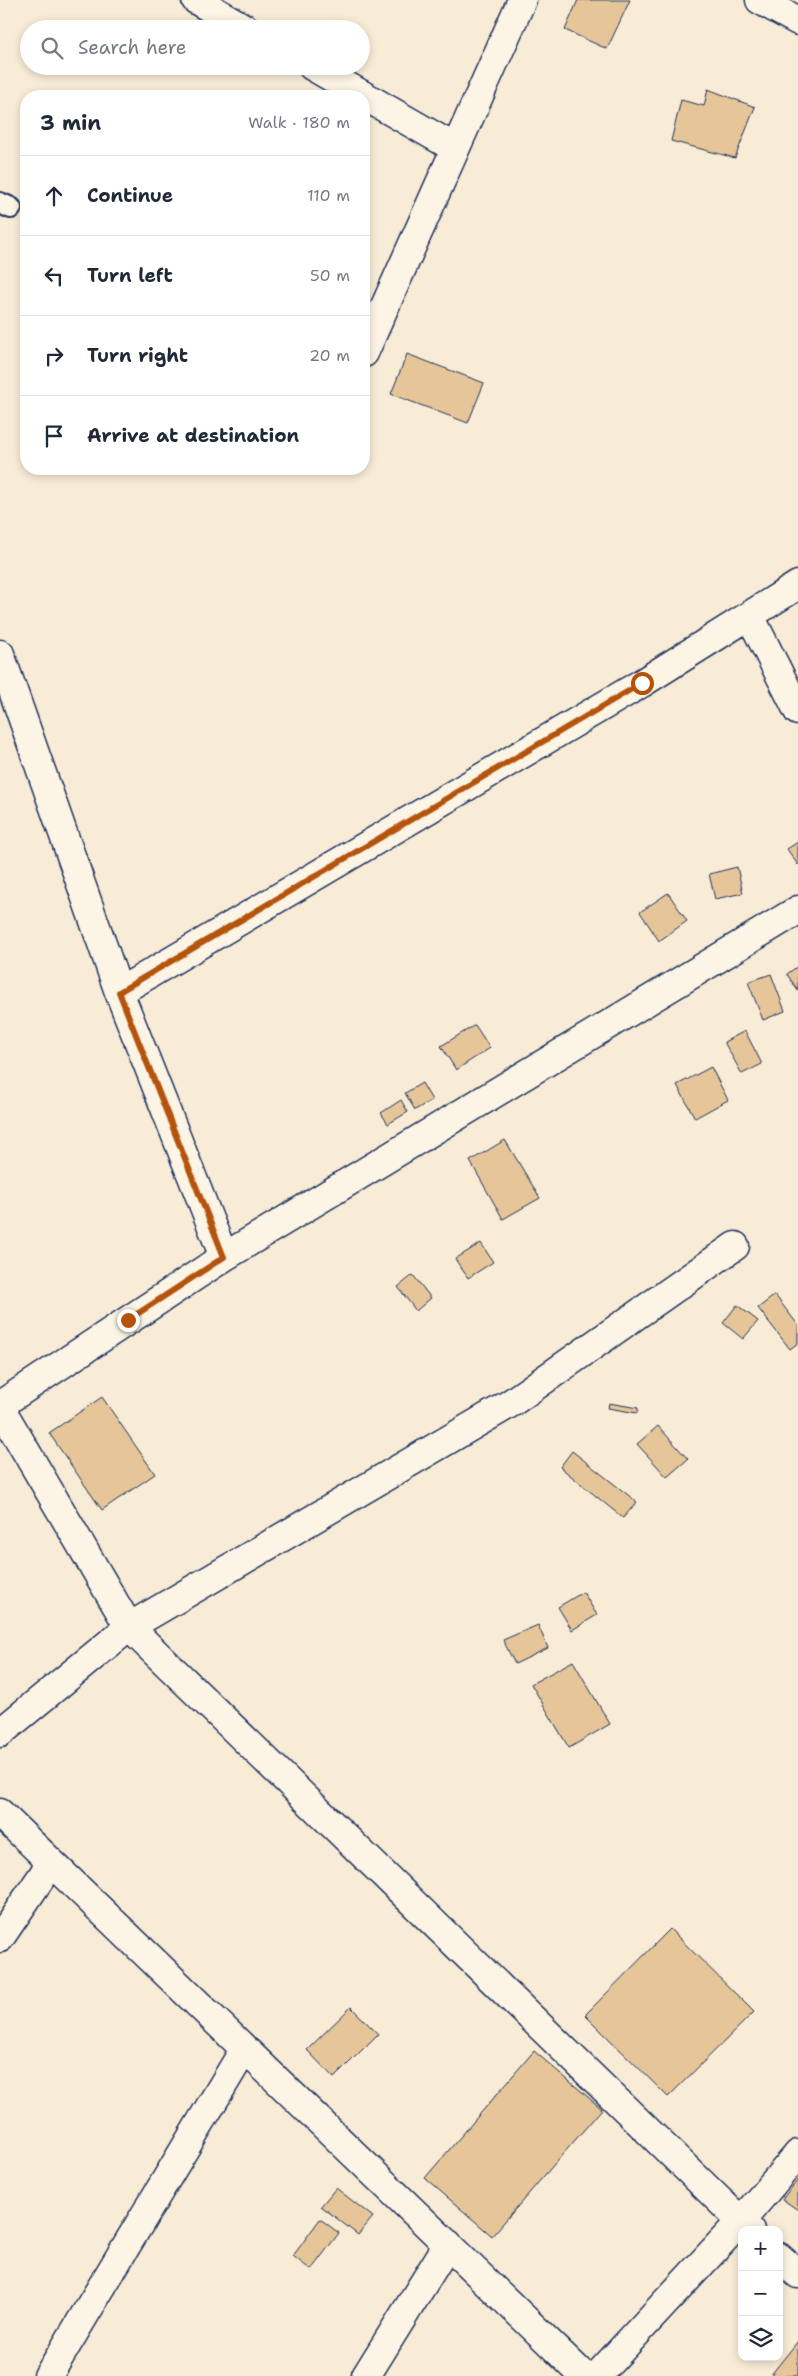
<!DOCTYPE html>
<html lang="en">
<head>
<meta charset="utf-8">
<style>
	body { margin:0; font-family:"Shantell Sans",sans-serif; background:#f2f2f3; color:#1f2937 }
	.controls { position:absolute; right:15px; bottom:15px; display:grid; overflow:hidden; border-radius:10px; box-shadow:0 2px 8px #0003 }
	.controls button { width:45px; height:45px; display:grid; place-items:center; padding:0; border:0; border-bottom:1px solid #e0e1e3; background:#fff; color:#1f2937; font:25px sans-serif }
	.stop { position:absolute; width:15px; height:15px; margin:-11px; border:4px solid #b45309; border-radius:50%; background:#fff }
	.stop.end { background:#b45309; border-color:#fff; box-shadow:0 1px 5px #0008 }
	.list { margin:0; padding:0; list-style:none }
	h2 { display:flex; justify-content:space-between; align-items:center; height:65px; margin:0; padding:0 20px; font-size:21px }
	h2 small { font-size:16px; font-weight:400; color:#747a83 }
	.list li { display:grid; grid-template-columns:32px 1fr auto; gap:15px; align-items:center; box-sizing:border-box; height:80px; padding:0 20px; border-top:1px solid #e0e1e3 }
	.list b { display:block; font-size:19px; white-space:nowrap }
	.list em { font-size:16px; font-style:normal; color:#747a83 }
	.icon { flex:none; width:28px; height:28px; fill:none; stroke:currentColor; stroke-width:2; stroke-linecap:round; stroke-linejoin:round }
	.map { position:relative; flex:none; width:798px; height:2376px; overflow:hidden }
	.search { position:absolute; background:#fff; box-shadow:0 2px 8px #0003; left:20px; top:20px; width:350px; height:55px; display:flex; align-items:center; gap:12px; box-sizing:border-box; padding:0 18px; border-radius:28px; color:#747a83; font-size:19px }
	.panel { position:absolute; background:#fff; box-shadow:0 2px 8px #0003; left:20px; top:90px; width:350px; height:385px; border-radius:20px }
	.map>svg:first-child { display:block }
	.building { fill:#e6c699; stroke:#1b2f5e }
	.lines { fill:none; stroke-linecap:round; stroke-linejoin:round }
	.lane-casing { stroke:#1b2f5e; stroke-width:24 }
	.street-casing { stroke:#1b2f5e; stroke-width:31 }
	.secondary-casing { stroke:#1b2f5e; stroke-width:31 }
	.lane { stroke:#fcf5e5; stroke-width:20 }
	.street { stroke:#fcf5e5; stroke-width:28 }
	.secondary { stroke:#fcf5e5; stroke-width:28 }
	.route { stroke:#b45309; stroke-width:6 }
</style>
</head>
<body>
<div class="map">
<svg width="798" height="2376" viewBox="0 0 798 2376">
	<rect width="100%" height="100%" fill="#f8ecd6"/>
	<filter id="ink" filterUnits="userSpaceOnUse"><feTurbulence type="fractalNoise" baseFrequency=".02" numOctaves="2"/><feDisplacementMap in="SourceGraphic" scale="10" xChannelSelector="R" yChannelSelector="G"/><feConvolveMatrix kernelMatrix="1 2 1 2 8 2 1 2 1" color-interpolation-filters="sRGB"/></filter>
	<g filter="url(#ink)">
		<path class="building" d="M578 0H630L607 49 565 30Z
			M708 89 755 107 735 158 671 141 681 100 704 106Z
			M407 354 484 383 468 423 391 394Z
			M798 842V865L787 849Z
			M737 867 743 893 715 899 709 874Z
			M668 893 687 921 659 941 640 912Z
			M798 966V991L787 974Z
			M771 974 785 1011 763 1020 748 982Z
			M475 1025 490 1048 456 1070 441 1046Z
			M745 1031 762 1064 742 1074 724 1042Z
			M711 1067 728 1100 695 1118 677 1085Z
			M422 1083 432 1100 415 1110 405 1093Z
			M401 1100 408 1112 388 1124 381 1113Z
			M505 1140 540 1198 503 1219 470 1161Z
			M481 1243 493 1262 468 1278 455 1259Z
			M413 1275 431 1298 416 1311 398 1287Z
			M775 1295 798 1325V1343L790 1349 758 1308Z
			M737 1305 758 1321 743 1339 723 1323Z
			M102 1397 155 1474 102 1510 49 1433Z
			M609 1403 638 1408 637 1413 608 1408Z
			M658 1426 688 1459 667 1477 637 1444Z
			M572 1451 637 1502 623 1518 560 1467Z
			M583 1592 597 1615 572 1630 558 1607Z
			M538 1625 548 1648 515 1664 503 1640Z
			M573 1661 610 1724 569 1748 531 1684Z
			M670 1929 754 2012 668 2097 585 2015Z
			M351 2007 378 2034 334 2078 307 2050Z
			M534 2051 602 2109 492 2236 425 2178Z
			M798 2180V2210L782 2199Z
			M336 2188 373 2217 358 2235 321 2206Z
			M320 2219 339 2233 311 2270 293 2256Z
			M798 2341V2376H770Z"/>
		<g class="lines">
			<g class="lane-casing">
				<path id="lane" d="M0 203 11 208"/>
			</g>
			<g class="street-casing">
				<path id="street" d="M196 0 246 29
					M760 0 798 21
					M312 66 455 148
					M364 353 522 0
					M750 616 798 711
					M0 654 119 992 224 1257
					M119 992 642 683 798 585
					M0 1405 224 1257 798 910
					M0 1407 129 1627 750 2230
					M0 1733 129 1627 511 1403 735 1246
					M0 1938 51 1863
					M779 2257 798 2274
					M48 2376 244 2050
					M366 2376 448 2244
					M597 2376 741 2221 798 2154"/>
			</g>
			<g class="secondary-casing">
				<path id="secondary" d="M0 1813 584 2376"/>
			</g>
			<use href="#lane" class="lane"/>
			<use href="#street" class="street"/>
			<use href="#secondary" class="secondary"/>
		</g>
	</g>
	<g class="lines" filter="url(#ink)">
		<path class="route" d="M128 1320 224 1257 119 992 642 683"/>
	</g>
</svg>
<div class="controls">
<button>+</button>
<button>−</button>
<button><svg class="icon" aria-label="layers" viewBox="0 0 24 24"><path d="M12 4l9 5-9 5-9-5zM3 14l9 5 9-5"/></svg></button>
</div>
<div class="stop" style="left:642px;top:683px"></div>
<div class="stop end" style="left:128px;top:1320px"></div>
<div class="search"><svg class="icon" aria-label="search" viewBox="0 0 24 24"><circle cx="10" cy="10" r="6"/><path d="M15 15l6 6"/></svg>Search here</div>
<section class="panel">
<h2>3 min<small>Walk · 180 m</small></h2>
<ul class="list">
<li><svg class="icon" aria-label="ahead" viewBox="0 0 24 24"><path d="M12 20V5M6 11l6-6 6 6"/></svg><div><b>Continue</b></div><em>110 m</em></li>
<li><svg class="icon" aria-label="left" viewBox="0 0 24 24"><path d="M17 20v-9H6M10 6l-5 5 5 5"/></svg><div><b>Turn left</b></div><em>50 m</em></li>
<li><svg class="icon" aria-label="right" viewBox="0 0 24 24"><path d="M7 20v-9h11M14 6l5 5-5 5"/></svg><div><b>Turn right</b></div><em>20 m</em></li>
<li><svg class="icon" aria-label="arrive" viewBox="0 0 24 24"><path d="M6 21V4h12l-3 4 3 4H6"/></svg><div><b>Arrive at destination</b></div></li>
</ul>
</section>
</div>
</body>
</html>
